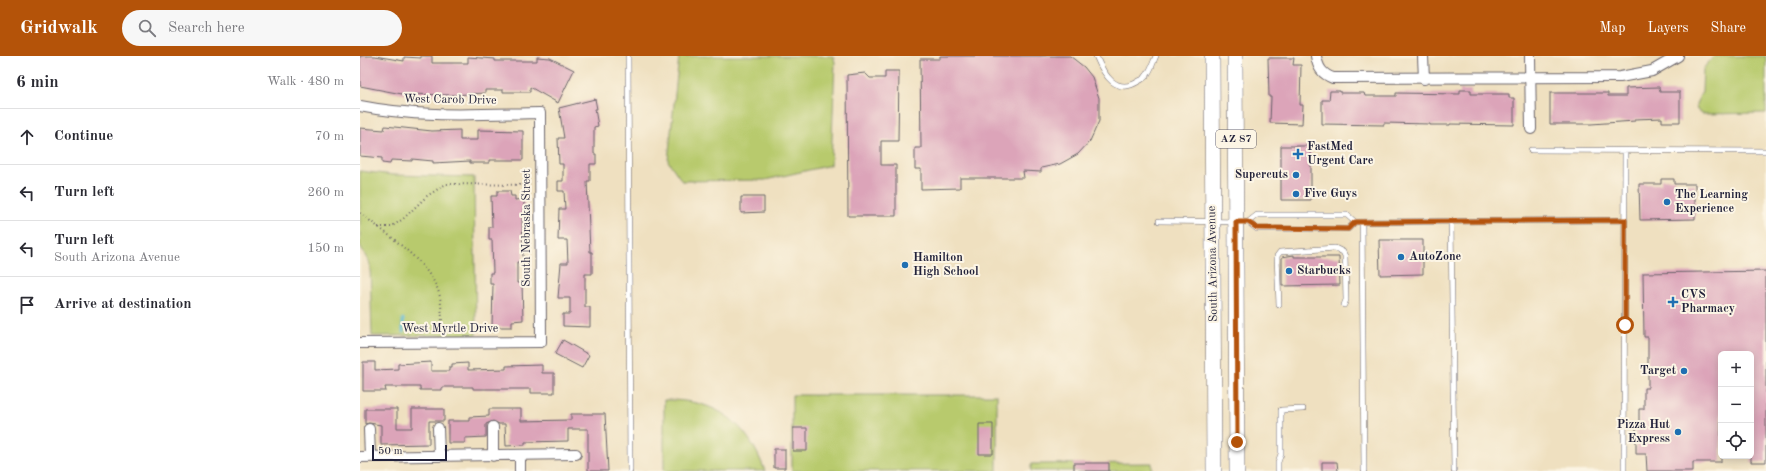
<!DOCTYPE html>
<html lang="en">
<head>
<meta charset="utf-8">
<style>
	body { margin:0; font-family:"Old Standard TT",serif; background:#f7f7f7; color:#2b2b33 }
	.controls { position:absolute; right:12px; bottom:12px; display:grid; overflow:hidden; border-radius:6px; box-shadow:0 2px 10px #0003 }
	.controls button { width:36px; height:36px; display:grid; place-items:center; padding:0; border:0; border-bottom:1px solid #e1e1e2; background:#fff; color:#2b2b33; font:20px sans-serif }
	.scale { position:absolute; left:12px; bottom:10px; width:75px; box-sizing:border-box; padding-left:4px; border:2px solid #22223b; border-top:0; font-size:11px; line-height:14px; white-space:nowrap; color:#22223b; -webkit-text-stroke:3px #fcf5e5; paint-order:stroke }
	.stop { position:absolute; width:12px; height:12px; margin:-9px; border:3px solid #b45309; border-radius:50%; background:#fff }
	.stop.end { background:#b45309; border-color:#fff; box-shadow:0 1px 4px #0008 }
	.list { margin:0; padding:0; list-style:none }
	h2 { display:flex; justify-content:space-between; align-items:center; height:52px; margin:0; padding:0 16px; font-size:17px }
	h2 small { font-size:13px; font-weight:400; color:#7c7c81 }
	.list li { display:grid; grid-template-columns:26px 1fr auto; gap:12px; align-items:center; box-sizing:border-box; height:56px; padding:0 16px; border-top:1px solid #e1e1e2 }
	.list b { display:block; font-size:15px; white-space:nowrap }
	.list p { margin:0; font-size:13px; white-space:nowrap; color:#7c7c81 }
	.list em { font-size:13px; font-style:normal; color:#7c7c81 }
	.icon { flex:none; width:22px; height:22px; fill:none; stroke:currentColor; stroke-width:2; stroke-linecap:round; stroke-linejoin:round }
	.map { position:relative; flex:none; width:1406px; height:415px; overflow:hidden }
	header { display:flex; align-items:center; gap:24px; box-sizing:border-box; height:56px; padding:0 20px; background:#b45309; color:#fff }
	header strong { font-size:19px }
	nav { display:flex; gap:22px; margin-inline-start:auto; font-size:14px }
	.search { width:280px; height:36px; background:#f7f7f7; display:flex; align-items:center; gap:10px; box-sizing:border-box; padding:0 14px; border-radius:22px; color:#7c7c81; font-size:15px }
	main { display:flex }
	aside { flex:1; background:#fff }
	.map>svg:first-child { display:block }
	.green { fill:#b8ca6d; stroke:#6d7654 }
	.lines { fill:none; stroke-linecap:round; stroke-linejoin:round }
	.stream { stroke:#58b9d7; stroke-width:3 }
	.building { fill:#dca4b9 }
	.lane-casing { stroke:#6a646a; stroke-width:6 }
	.street-casing { stroke:#6a646a; stroke-width:12 }
	.primary-casing { stroke:#6a646a; stroke-width:16 }
	.path { stroke:#6a646a; stroke-width:2; stroke-dasharray:1 3; stroke-linecap:butt }
	.lane { stroke:#fff; stroke-width:5 }
	.street { stroke:#fff; stroke-width:10 }
	.primary { stroke:#fff; stroke-width:15 }
	.route { stroke:#b45309; stroke-width:5 }
	.poi-dot { fill:#1f6fb2; stroke:#fcf5e5; stroke-width:1.5 }
	.labels { text-anchor:middle; dominant-baseline:central; stroke-width:4; stroke-linejoin:round; paint-order:stroke }
	.shield { fill:#fcf5e5; stroke:#63616e; stroke-width:1 }
	.shield-label { font-size:11px; font-weight:bold; fill:#22223b }
	.street-label { font-size:12px; fill:#22223b; stroke:#fcf5e5 }
	.poi-label { font-size:12px; font-weight:bold; fill:#22223b; stroke:#fcf5e5; text-anchor:start }
</style>
</head>
<body>
<header>
<strong>Gridwalk</strong>
<div class="search"><svg class="icon" aria-label="search" viewBox="0 0 24 24"><circle cx="10" cy="10" r="6"/><path d="M15 15l6 6"/></svg>Search here</div>
<nav><a>Map</a><a>Layers</a><a>Share</a></nav>
</header>
<main>
<aside>
<h2>6 min<small>Walk · 480 m</small></h2>
<ul class="list">
<li><svg class="icon" aria-label="ahead" viewBox="0 0 24 24"><path d="M12 20V5M6 11l6-6 6 6"/></svg><div><b>Continue</b></div><em>70 m</em></li>
<li><svg class="icon" aria-label="left" viewBox="0 0 24 24"><path d="M17 20v-9H6M10 6l-5 5 5 5"/></svg><div><b>Turn left</b></div><em>260 m</em></li>
<li><svg class="icon" aria-label="left" viewBox="0 0 24 24"><path d="M17 20v-9H6M10 6l-5 5 5 5"/></svg><div><b>Turn left</b><p>South Arizona Avenue</p></div><em>150 m</em></li>
<li><svg class="icon" aria-label="arrive" viewBox="0 0 24 24"><path d="M6 21V4h12l-3 4 3 4H6"/></svg><div><b>Arrive at destination</b></div></li>
</ul>
</aside>
<div class="map">
<svg width="1406" height="415" viewBox="0 0 1406 415">
	<rect width="100%" height="100%" fill="#fcf5e5"/>
	<filter id="ink" filterUnits="userSpaceOnUse"><feTurbulence type="fractalNoise" baseFrequency=".025" numOctaves="2"/><feDisplacementMap in="SourceGraphic" scale="8" xChannelSelector="R" yChannelSelector="G"/><feConvolveMatrix kernelMatrix="1 2 1 2 8 2 1 2 1" color-interpolation-filters="sRGB"/></filter>
	<filter id="wash" filterUnits="userSpaceOnUse"><feTurbulence type="fractalNoise" baseFrequency=".012" numOctaves="4" result="noise"/><feDisplacementMap in="SourceGraphic" scale="16" xChannelSelector="R" yChannelSelector="G"/><feGaussianBlur stdDeviation="0.9" result="paint"/><feColorMatrix in="noise" values="0 0 0 0 0 0 0 0 0 0 0 0 0 0 0 0 0 1.4 0 .05"/><feComposite in="paint" operator="in"/></filter>
	<g filter="url(#wash)">
		<rect width="100%" height="100%" fill="#efe0c0"/>
		<path class="green" d="M319 0H473L475 6 471 109 405 124 322 125 308 105Z
			M1354 0H1406V57L1342 58 1337 54 1336 48 1342 35 1343 13Z
			M0 115 33 119 114 121 116 279 12 280 10 209 0 189Z
			M432 339H637V415H432Z
			M304 344C357 343 387 366 405 415H304Z
			M792 407V415H671V408Z"/>
		<g class="lines">
			<path class="stream" d="M43 263V276"/>
		</g>
		<g id="blocks">
			<path class="building" d="M0 0H15L44 5V1L61 2V0H72V7H108V1L135 3V5H177V1L190 2 214 14 198 47 170 31V36H143V34H125V37L92 39 42 38 0 30Z
				M580 0H710L724 11 732 21 739 42V65L730 85 718 98 700 108 681 112V116L663 115 664 122H600V132L561 133V113H555V92H561L560 3H580Z
				M908 2H934L933 9H941L940 49H943L942 68 910 67 911 41H909Z
				M525 15H539L538 85H521V109H536V160H488L487 19 505 17 510 22H525Z
				M1299 31 1300 36H1320V66H1302V62L1275 63V65L1231 68H1190V37H1248V40H1266V32Z
				M1100 34H1111V38H1149V42H1154V69L1090 68V69H1070V68L1024 67V69L962 68V44H969L970 35H980V37H1004L1005 40H1036V37L1100 38Z
				M235 43 237 53H235L238 70 234 71V98H236V108H230V125H227L230 196H232V218H225V251H230V271L203 270V258H210V242H198L201 207H208L207 184H198L199 153H205L204 135H198V125H203V108H199L198 82H204L199 52Z
				M25 70 72 75 100 74V84H118V74L163 75V104H129V107H110V105L73 107V105L52 103V105L31 104 30 108 22 107V102L0 100V72L24 74Z
				M921 90H951V144H921Z
				M1301 123H1314V128H1335V163L1280 164 1279 128H1301Z
				M137 135H150L151 140H155V144L164 143V156H162L163 206H157V227H162L163 264 152 265V271H132L133 228H130V217H133L132 184H129V171H132L131 140H137Z
				M381 141H404V156L381 157Z
				M1019 184H1063V218L1020 219Z
				M934 199V201H979L980 229 922 230V201Z
				M1406 215V406H1391V298H1361V406H1333V415H1287L1286 398H1276V372H1279V353H1284V332H1288V281H1284L1283 217Z
				M203 284 229 299 222 312 195 298Z
				M3 306H15V314L38 313V308L71 306V315H89V311H92V308L108 307V314L146 313V310L182 309V317H194V337H171V333H113V331H82V334H60V331H25L26 335H3Z
				M5 353H37V372H52V353H84V365H69V388L21 389V369L9 367 5 368Z
				M129 353H161V365L211 364V358H245L248 415H228V373H208V385L165 386V389L146 390 145 368H139L133 365 126 368V381L105 382V387H88V365H109V361L129 360Z
				M619 368H633V398H619Z
				M433 372H447V395H433Z
				M414 393H425V412H414Z
				M962 406H977L978 415H962Z
				M714 407H749V415H714Z"/>
		</g>
	</g>
	<g filter="url(#ink)">
		<use href="#blocks" fill-opacity="0" stroke="#6a646a" stroke-width="1"/>
		<g class="lines">
			<g class="lane-casing">
				<path id="lane" d="M268 0 270 415
					M736 0C744 19 756 40 779 25 781 24 785 22 786 20 791 15 793 6 796 0
					M1171 94 1406 95
					M799 165 888 166 897 173H988L995 166
					M888 166 897 159H987L995 166 1265 164
					M1002 166 1004 415
					M1091 166 1094 415
					M919 249 917 200 920 196 975 192 983 196 985 200 986 244 984 249
					M918 415V406L921 398V354L943 353
					M1264 415 1265 95"/>
			</g>
			<g class="street-casing">
				<path id="street" d="M956 0C958 12 962 18 973 22L1260 21 1292 15 1318 0
					M1063 0 1064 23
					M1170 0 1171 73
					M0 50C59 62 120 58 180 57L181 286 0 287
					M133 371V400
					M78 372 79 400
					M9 373 10 401
					M160 400V415
					M0 401 216 398"/>
			</g>
			<g class="primary-casing">
				<path id="primary" d="M852 0 854 415
					M875 0 877 415"/>
			</g>
			<path class="path" d="M0 157C25 177 73 208 80 241 82 253 82 266 82 278
				M18 171H31L43 163 67 140 86 128 171 129"/>
			<use href="#lane" class="lane"/>
			<use href="#street" class="street"/>
			<use href="#primary" class="primary"/>
		</g>
	</g>
	<g class="lines" filter="url(#ink)">
		<path class="route" d="M877 386 876 166H888L897 172 988 173 995 166 1265 164V269"/>
	</g>
	<g class="poi-dot">
		<path d="M936 92h4v4h4v4h-4v4h-4v-4h-4v-4h4z"/>
		<circle cx="936" cy="119" r="4"/>
		<circle cx="936" cy="138" r="4"/>
		<circle cx="1307" cy="146" r="4"/>
		<circle cx="1041" cy="201" r="4"/>
		<circle cx="545" cy="209" r="4"/>
		<circle cx="929" cy="215" r="4"/>
		<path d="M1311 240h4v4h4v4h-4v4h-4v-4h-4v-4h4z"/>
		<circle cx="1324" cy="315" r="4"/>
		<circle cx="1318" cy="376" r="4"/>
	</g>
	<g class="labels">
		<rect class="shield" x="856" y="74" width="40" height="18" rx="3"/>
		<g class="shield-label">
			<text x="876" y="83">AZ 87</text>
		</g>
		<g class="street-label">
			<text transform="translate(90 44) rotate(1)">West Carob Drive</text>
			<text transform="translate(167 172) rotate(-90)">South Nebraska Street</text>
			<text transform="translate(853 208) rotate(-91)">South Arizona Avenue</text>
			<text x="90" y="273">West Myrtle Drive</text>
		</g>
		<g class="poi-label">
			<text x="947" y="91">FastMed<tspan x="947" dy="14">Urgent Care</tspan></text>
			<text x="928" y="119" text-anchor="end">Supercuts</text>
			<text x="944" y="138">Five Guys</text>
			<text x="1315" y="139">The Learning<tspan x="1315" dy="14">Experience</tspan></text>
			<text x="1049" y="201">AutoZone</text>
			<text x="553" y="202">Hamilton<tspan x="553" dy="14">High School</tspan></text>
			<text x="937" y="215">Starbucks</text>
			<text x="1321" y="239">CVS<tspan x="1321" dy="14">Pharmacy</tspan></text>
			<text x="1316" y="315" text-anchor="end">Target</text>
			<text x="1310" y="369" text-anchor="end">Pizza Hut<tspan x="1310" dy="14">Express</tspan></text>
		</g>
	</g>
</svg>
<div class="controls">
<button>+</button>
<button>−</button>
<button><svg class="icon" aria-label="locate" viewBox="0 0 24 24"><circle cx="12" cy="12" r="6"/><path d="M12 2v4M12 18v4M2 12h4M18 12h4"/></svg></button>
</div>
<div class="scale">50 m</div>
<div class="stop" style="left:1265px;top:269px"></div>
<div class="stop end" style="left:877px;top:386px"></div>
</div>
</main>
</body>
</html>
